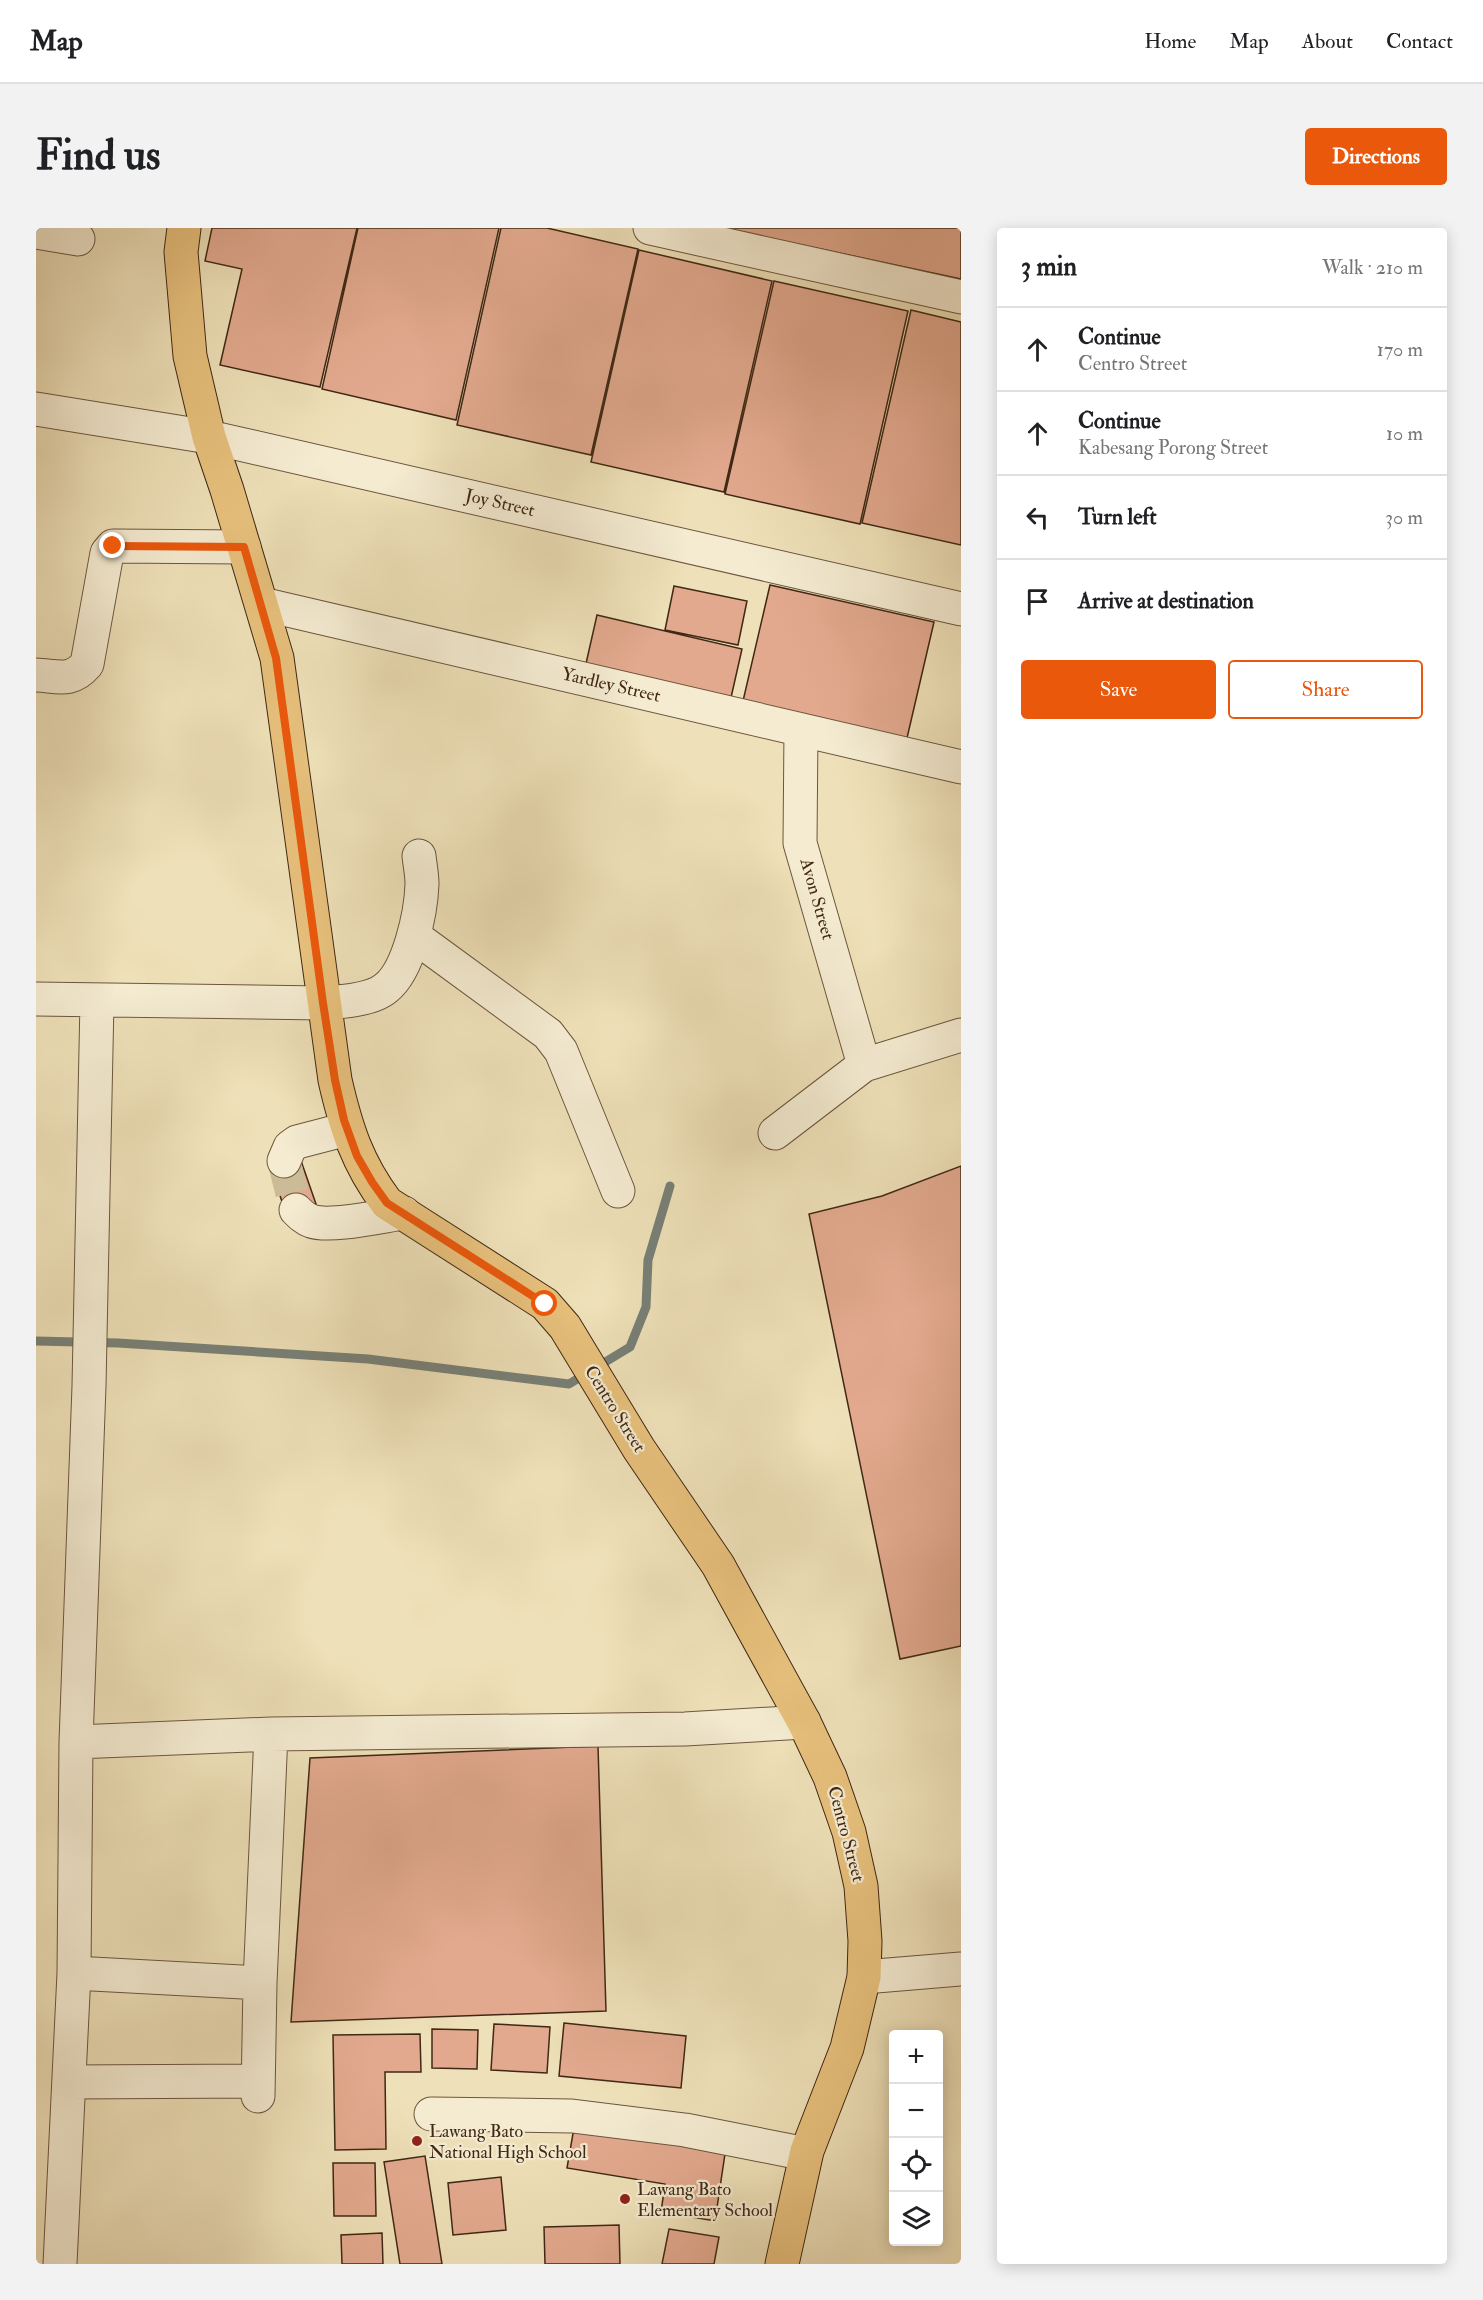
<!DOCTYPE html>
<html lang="en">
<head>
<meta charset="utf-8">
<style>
	body { margin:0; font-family:"IM FELL Double Pica",serif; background:#f2f2f2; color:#202124 }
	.controls { position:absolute; right:18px; bottom:18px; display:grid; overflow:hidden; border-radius:6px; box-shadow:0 3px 15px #0003 }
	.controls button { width:54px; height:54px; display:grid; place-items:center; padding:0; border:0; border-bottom:2px solid #e0e0e0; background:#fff; color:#202124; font:30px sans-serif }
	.stop { position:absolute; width:18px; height:18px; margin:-14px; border:4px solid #ea580c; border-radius:50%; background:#fff }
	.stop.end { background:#ea580c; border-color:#fff; box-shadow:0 2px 6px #0008 }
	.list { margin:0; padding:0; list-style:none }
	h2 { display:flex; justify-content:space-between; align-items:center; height:78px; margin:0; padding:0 24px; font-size:26px }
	h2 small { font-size:20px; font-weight:400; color:#757577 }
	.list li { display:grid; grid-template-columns:39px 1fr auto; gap:18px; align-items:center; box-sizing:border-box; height:84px; padding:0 24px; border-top:2px solid #e0e0e0 }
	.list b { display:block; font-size:22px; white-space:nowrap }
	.list p { margin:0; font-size:20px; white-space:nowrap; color:#757577 }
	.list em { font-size:20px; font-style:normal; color:#757577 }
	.actions { display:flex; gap:12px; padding:18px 24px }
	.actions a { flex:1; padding:14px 0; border:2px solid #ea580c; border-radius:6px; text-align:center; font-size:21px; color:#ea580c }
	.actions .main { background:#ea580c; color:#fff }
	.icon { flex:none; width:33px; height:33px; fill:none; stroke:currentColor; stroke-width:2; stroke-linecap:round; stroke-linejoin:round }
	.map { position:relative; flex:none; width:925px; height:2036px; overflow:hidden; border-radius:6px }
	header { display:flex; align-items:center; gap:36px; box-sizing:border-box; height:84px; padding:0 30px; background:#fff; border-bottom:2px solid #e0e0e0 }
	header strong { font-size:28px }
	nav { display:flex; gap:33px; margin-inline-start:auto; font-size:21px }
	.intro { display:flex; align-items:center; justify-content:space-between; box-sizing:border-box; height:144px; padding:0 36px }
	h1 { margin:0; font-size:42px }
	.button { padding:15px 27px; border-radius:6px; background:#ea580c; color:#fff; font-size:21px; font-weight:700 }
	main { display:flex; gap:36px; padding:0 36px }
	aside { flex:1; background:#fff; border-radius:6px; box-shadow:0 3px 15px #0003 }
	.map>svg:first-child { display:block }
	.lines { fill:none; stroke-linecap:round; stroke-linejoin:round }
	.stream { stroke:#788077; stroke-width:9 }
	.building { fill:#e2a98e; stroke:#402815; stroke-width:1.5 }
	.minor-tunnel { stroke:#cbbb97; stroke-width:33; stroke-dasharray:33 16; stroke-linecap:butt }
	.minor-casing { stroke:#6c563e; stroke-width:35 }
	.major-casing { stroke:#402815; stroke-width:35 }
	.minor { stroke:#f4ebd1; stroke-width:33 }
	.major { stroke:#e7c07c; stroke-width:33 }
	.route { stroke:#ea580c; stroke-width:8 }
	.poi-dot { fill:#8f2418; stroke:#f4ebd1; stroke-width:2 }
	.labels { text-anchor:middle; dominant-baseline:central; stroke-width:4.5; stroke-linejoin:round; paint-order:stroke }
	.street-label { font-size:18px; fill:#402815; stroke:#f4ebd1 }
	.poi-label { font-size:18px; fill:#402815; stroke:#f4ebd1; text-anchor:start }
</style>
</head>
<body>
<header>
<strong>Map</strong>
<nav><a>Home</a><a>Map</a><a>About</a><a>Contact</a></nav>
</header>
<div class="intro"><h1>Find us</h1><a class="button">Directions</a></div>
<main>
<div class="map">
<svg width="925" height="2036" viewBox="0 0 925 2036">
	<rect width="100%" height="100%" fill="#eee0b8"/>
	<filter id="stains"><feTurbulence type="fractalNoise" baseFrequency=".00333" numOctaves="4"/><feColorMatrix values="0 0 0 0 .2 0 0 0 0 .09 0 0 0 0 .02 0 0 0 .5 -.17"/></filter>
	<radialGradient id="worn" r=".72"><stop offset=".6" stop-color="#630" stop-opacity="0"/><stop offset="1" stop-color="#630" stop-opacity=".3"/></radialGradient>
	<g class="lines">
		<path class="stream" d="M0 1113 82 1115 332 1131 533 1156 594 1119 610 1079 612 1032 634 958"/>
	</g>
	<path class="building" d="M176 0H321L284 159 184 137 206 41 169 33Z
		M322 0H463L420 192 286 161Z
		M465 0H511L602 21 555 227 421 197Z
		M686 0H925V51Z
		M603 22 736 53 688 264 555 234Z
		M738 53 872 83 824 296 689 266Z
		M875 82 925 94V317L826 295Z
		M734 357 898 394 871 510 707 473Z
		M638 358 711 373 702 417 629 402Z
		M561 387 706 421 694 474 549 440Z
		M263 927 280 976 250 986 234 937Z
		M925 938V1418L864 1431 773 986 846 968Z
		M562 1518 570 1783 255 1794 274 1530Z
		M528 1795 650 1808 645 1860 523 1848Z
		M458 1796 514 1799 511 1845 455 1842Z
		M396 1801 442 1802 441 1841 396 1840Z
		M384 1806 385 1844H349L350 1921 299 1922 297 1807Z
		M539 1894 690 1919 679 1993 625 1984 629 1956 531 1940Z
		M389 1928 406 2036H364L348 1934Z
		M297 1935H339L340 1988H298Z
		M465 1949 470 2002 417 2007 412 1955Z
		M583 1997 584 2036H509L508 1999Z
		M633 2001 683 2009 678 2036H626Z
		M346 2005 347 2036H306L305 2007Z"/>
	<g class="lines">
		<path class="minor-tunnel" d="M248 933 260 982"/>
		<g class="minor-casing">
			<path id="minor" d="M614 0 925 69
				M0 4 42 11
				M0 181 173 209 925 381
				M226 376 925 539
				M0 447C22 448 35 455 51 436L71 325 77 318 208 319
				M765 502 764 615 828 837
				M378 708 512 806 525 823 582 963
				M0 771 287 775C305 774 336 772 350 760 373 742 385 685 386 656 386 647 384 637 383 628
				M739 905 828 837 925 807
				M248 933 254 919 261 914 311 901
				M260 982C265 987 269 991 275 993 294 1000 346 988 368 985
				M40 1514 235 1506 649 1501 768 1494
				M38 1745 224 1755
				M828 1749 925 1741
				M33 1854 221 1853
				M222 1868 224 1755 235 1506
				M395 1886 536 1888 649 1902 770 1926
				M24 2036 38 1745 40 1514 53 1158 61 773"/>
		</g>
		<g class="major-casing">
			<path id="major" d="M148 0 145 24 154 128 173 209 191 262 241 430 299 852C310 900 321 935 351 975L509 1076 529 1099 603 1221 682 1337 768 1494 794 1549 813 1604 825 1658 829 1713 828 1749 811 1820 771 1923 746 2036"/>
		</g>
		<use href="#minor" class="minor"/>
		<use href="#major" class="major"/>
	</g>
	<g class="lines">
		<path class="route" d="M77 318 208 319 240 430 287 775 299 852 308 892 321 928 336 954 351 975 509 1076"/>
	</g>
	<g class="poi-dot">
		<circle cx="381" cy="1913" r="6"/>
		<circle cx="589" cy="1971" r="6"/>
	</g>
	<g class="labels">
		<g class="street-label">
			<text transform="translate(464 275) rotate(13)">Joy Street</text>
			<text transform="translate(575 457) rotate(13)">Yardley Street</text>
			<text transform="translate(781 671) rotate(74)">Avon Street</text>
			<text transform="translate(579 1181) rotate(58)">Centro Street</text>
			<text transform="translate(810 1606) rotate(75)">Centro Street</text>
		</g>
		<g class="poi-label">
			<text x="393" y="1903">Lawang Bato<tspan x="393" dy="21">National High School</tspan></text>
			<text x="601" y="1961">Lawang Bato<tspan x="601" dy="21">Elementary School</tspan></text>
		</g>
	</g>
	<rect width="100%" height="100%" filter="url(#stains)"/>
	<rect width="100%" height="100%" fill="url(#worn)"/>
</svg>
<div class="controls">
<button>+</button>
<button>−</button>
<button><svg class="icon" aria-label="locate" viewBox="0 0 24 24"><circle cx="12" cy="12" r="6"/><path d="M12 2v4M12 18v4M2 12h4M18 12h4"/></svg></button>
<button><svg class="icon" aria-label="layers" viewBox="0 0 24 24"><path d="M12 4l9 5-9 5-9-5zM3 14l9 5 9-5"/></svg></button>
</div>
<div class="stop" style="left:509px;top:1076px"></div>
<div class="stop end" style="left:77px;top:318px"></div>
</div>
<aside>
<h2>3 min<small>Walk · 210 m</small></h2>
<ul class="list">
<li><svg class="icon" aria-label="ahead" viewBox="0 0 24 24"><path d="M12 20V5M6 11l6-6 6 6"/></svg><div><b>Continue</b><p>Centro Street</p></div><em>170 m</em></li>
<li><svg class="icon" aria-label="ahead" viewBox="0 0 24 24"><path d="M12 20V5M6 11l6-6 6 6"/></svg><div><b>Continue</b><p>Kabesang Porong Street</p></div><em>10 m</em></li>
<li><svg class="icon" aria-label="left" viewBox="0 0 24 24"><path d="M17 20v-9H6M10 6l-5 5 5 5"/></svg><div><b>Turn left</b></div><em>30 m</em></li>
<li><svg class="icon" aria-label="arrive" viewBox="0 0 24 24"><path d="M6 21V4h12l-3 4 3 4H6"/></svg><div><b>Arrive at destination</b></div></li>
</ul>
<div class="actions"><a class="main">Save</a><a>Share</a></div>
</aside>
</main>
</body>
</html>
